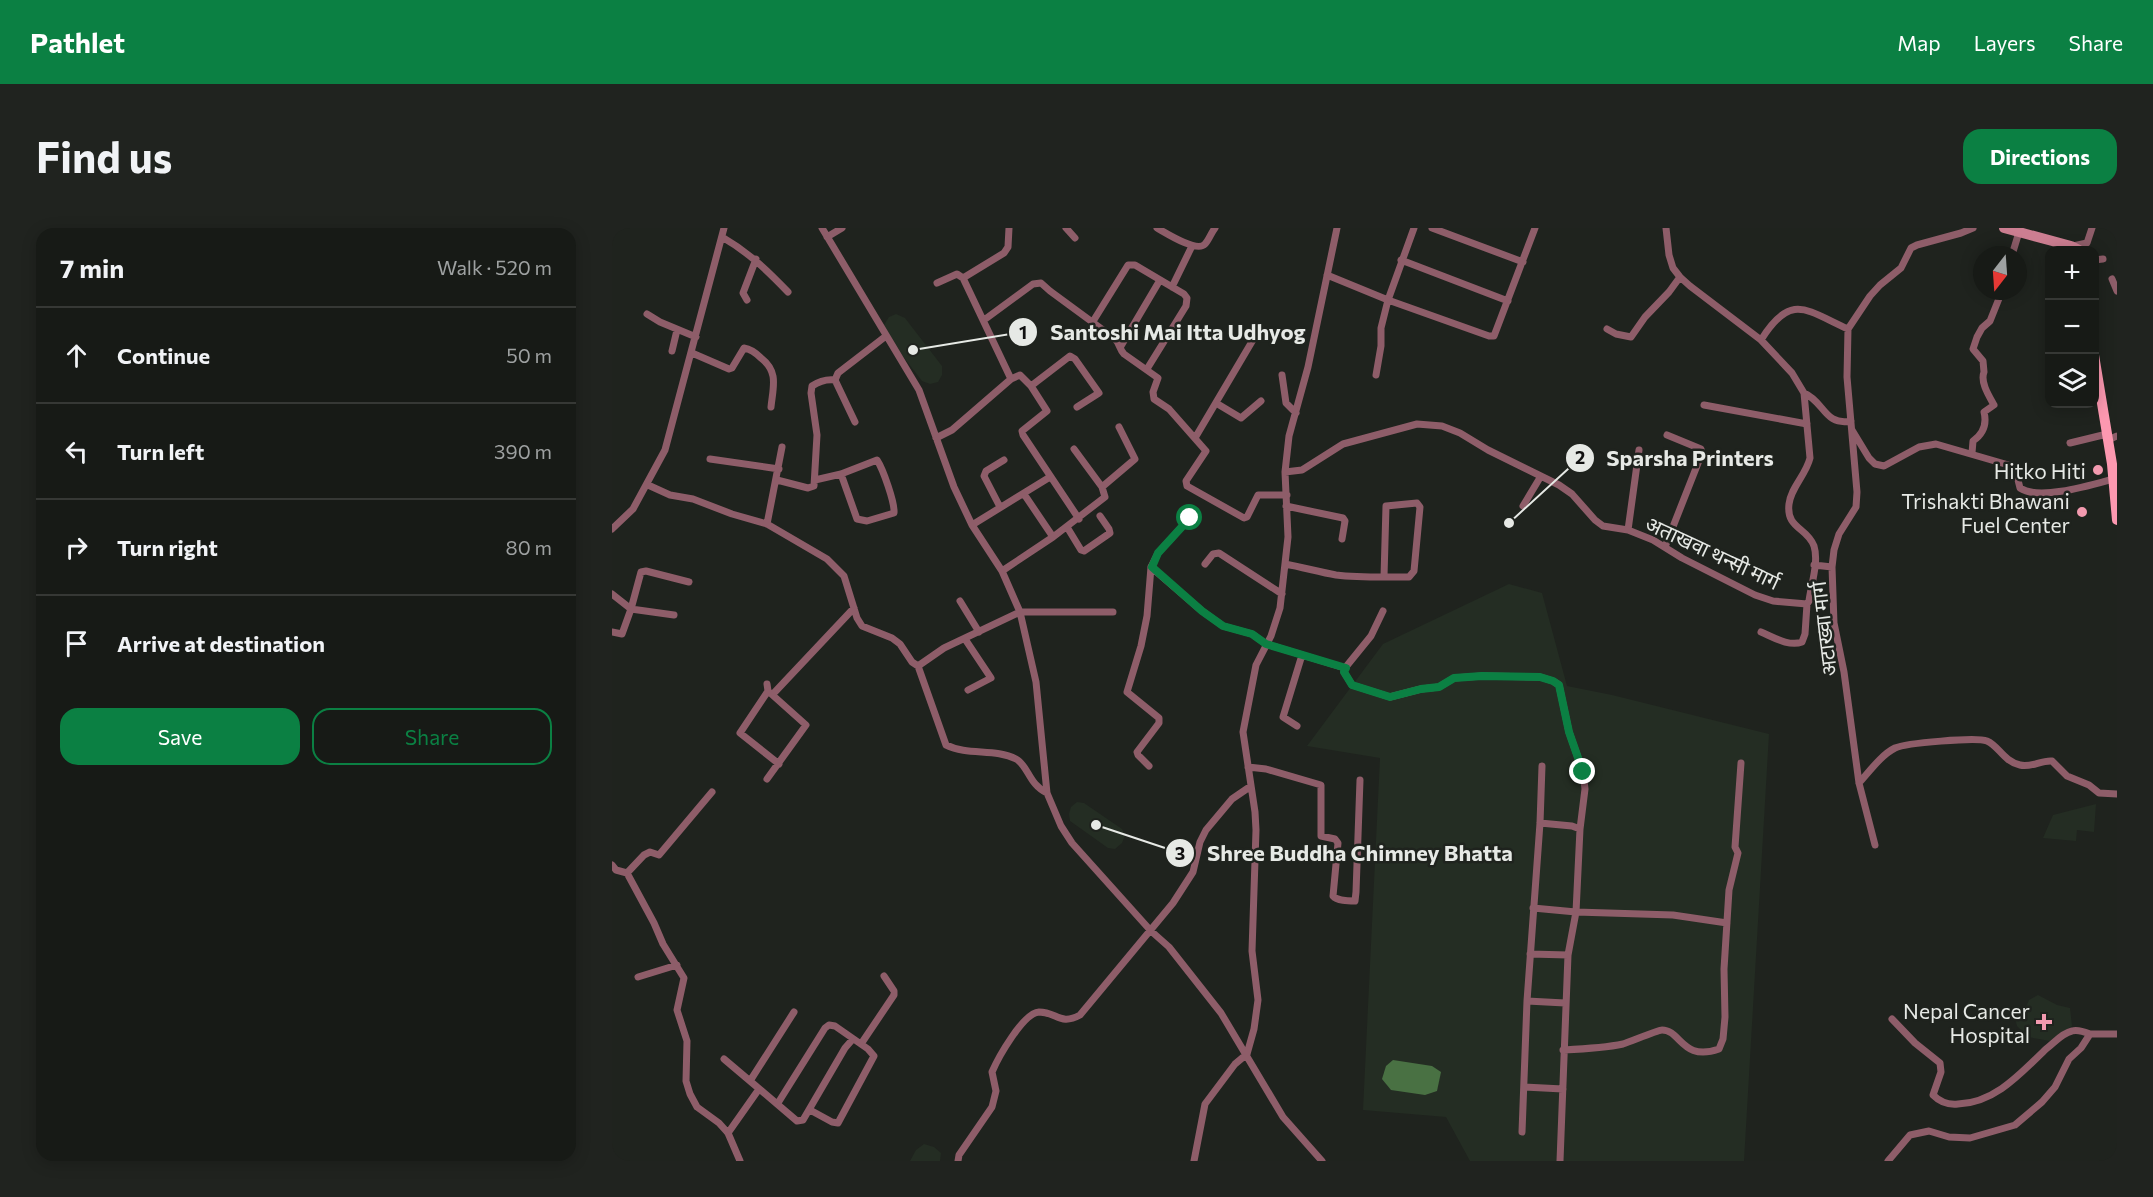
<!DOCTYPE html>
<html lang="en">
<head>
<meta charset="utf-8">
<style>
	body { margin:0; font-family:Commissioner,"Noto Sans Devanagari",sans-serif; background:#20231f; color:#f1f3f6 }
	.controls { position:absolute; right:18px; top:18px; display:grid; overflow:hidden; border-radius:12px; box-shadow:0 3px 15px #0003 }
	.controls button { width:54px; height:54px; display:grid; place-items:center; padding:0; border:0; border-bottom:2px solid #363835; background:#171a16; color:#f1f3f6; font:30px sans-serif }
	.compass { position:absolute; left:1361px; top:18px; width:54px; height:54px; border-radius:50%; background:#171a16; box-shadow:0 3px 15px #0003; rotate:197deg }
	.stop { position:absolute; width:18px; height:18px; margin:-14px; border:4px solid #0b8043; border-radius:50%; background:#fff }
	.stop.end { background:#0b8043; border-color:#fff; box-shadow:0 2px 6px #0008 }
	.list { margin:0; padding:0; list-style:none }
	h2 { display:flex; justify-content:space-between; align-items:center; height:78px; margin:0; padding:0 24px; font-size:26px }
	h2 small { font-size:20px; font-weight:400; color:#9ea1a1 }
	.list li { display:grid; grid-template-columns:39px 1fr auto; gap:18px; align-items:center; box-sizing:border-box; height:96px; padding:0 24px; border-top:2px solid #363835 }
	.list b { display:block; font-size:22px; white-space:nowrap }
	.list em { font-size:20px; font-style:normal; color:#9ea1a1 }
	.actions { display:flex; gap:12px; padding:18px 24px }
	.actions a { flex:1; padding:14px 0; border:2px solid #0b8043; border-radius:18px; text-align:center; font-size:21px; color:#0b8043 }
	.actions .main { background:#0b8043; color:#fff }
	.icon { flex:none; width:33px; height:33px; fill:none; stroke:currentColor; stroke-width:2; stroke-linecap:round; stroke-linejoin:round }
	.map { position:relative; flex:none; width:1505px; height:933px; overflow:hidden; border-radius:18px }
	header { display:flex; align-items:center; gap:36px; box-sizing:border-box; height:84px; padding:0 30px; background:#0b8043; color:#fff }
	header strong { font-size:28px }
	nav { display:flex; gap:33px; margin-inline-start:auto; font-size:21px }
	.intro { display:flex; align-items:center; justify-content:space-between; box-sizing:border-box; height:144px; padding:0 36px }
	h1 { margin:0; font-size:42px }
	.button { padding:15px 27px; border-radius:18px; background:#0b8043; color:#fff; font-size:21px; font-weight:700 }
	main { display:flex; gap:36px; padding:0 36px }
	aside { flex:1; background:#171a16; border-radius:18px; box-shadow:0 3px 15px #0003 }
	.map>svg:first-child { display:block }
	.built { fill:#242d23 }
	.water { fill:#497143 }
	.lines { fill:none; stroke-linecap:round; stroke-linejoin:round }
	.street { stroke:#8e5d69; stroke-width:7 }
	.secondary { stroke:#cc7e91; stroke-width:10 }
	.primary { stroke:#fc98b0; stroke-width:10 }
	.route { stroke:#0b8043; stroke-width:8 }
	.poi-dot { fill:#f29aaf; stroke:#1f231e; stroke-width:2 }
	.labels { text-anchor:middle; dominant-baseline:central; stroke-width:5; stroke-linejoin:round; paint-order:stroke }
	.poi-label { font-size:21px; fill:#e6e9e5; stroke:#1f231e; text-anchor:end }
	.street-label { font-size:21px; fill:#e6e9e5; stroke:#1f231e }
	.leader { fill:none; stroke:#e6e9e5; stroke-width:2 }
	.callout-dot { fill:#e6e9e5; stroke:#1f231e; stroke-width:2 }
	.mark-label { font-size:18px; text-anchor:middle; font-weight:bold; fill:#111 }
	.callout-label { font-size:22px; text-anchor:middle; font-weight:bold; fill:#e6e9e5; stroke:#1f231e; stroke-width:5; stroke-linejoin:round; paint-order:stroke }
</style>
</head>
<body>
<header>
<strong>Pathlet</strong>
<nav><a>Map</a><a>Layers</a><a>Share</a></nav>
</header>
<div class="intro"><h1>Find us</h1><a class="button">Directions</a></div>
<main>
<aside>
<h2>7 min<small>Walk · 520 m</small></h2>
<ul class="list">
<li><svg class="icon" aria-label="ahead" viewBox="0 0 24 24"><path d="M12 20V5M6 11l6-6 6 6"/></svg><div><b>Continue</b></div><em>50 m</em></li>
<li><svg class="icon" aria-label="left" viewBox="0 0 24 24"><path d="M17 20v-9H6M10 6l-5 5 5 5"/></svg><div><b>Turn left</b></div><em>390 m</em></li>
<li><svg class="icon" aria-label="right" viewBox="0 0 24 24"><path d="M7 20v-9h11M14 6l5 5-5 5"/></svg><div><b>Turn right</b></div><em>80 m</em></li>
<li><svg class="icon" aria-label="arrive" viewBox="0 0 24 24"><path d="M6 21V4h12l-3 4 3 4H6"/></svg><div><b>Arrive at destination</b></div></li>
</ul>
<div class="actions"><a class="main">Save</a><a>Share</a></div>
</aside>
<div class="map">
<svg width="1505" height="933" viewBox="0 0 1505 933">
	<rect width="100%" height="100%" fill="#1f231e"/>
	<path class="built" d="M284 86 293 90 330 138V147L326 154 318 156 310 153 273 105 272 97 277 89Z
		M897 356 930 365 955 458 1000 467 1157 506 1132 933H858L834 889 751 882 768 530 695 518 771 416Z
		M465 574 472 575 510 601 513 607 510 615 503 621 496 620 458 593 457 586 459 579Z
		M1484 576 1482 604 1465 602 1464 613 1431 610 1441 587Z
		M1426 767 1445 777 1458 780 1460 798 1438 813 1416 809 1405 798 1403 790 1412 783 1417 772Z
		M312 916 322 919 329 925 328 933H298L304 922Z"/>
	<path class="water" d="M781 832 820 838 829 844 825 863 813 867 779 862 770 851 774 838Z"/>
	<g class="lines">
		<path class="street" d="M210 0 307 162 342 259 360 297 390 343 408 384 424 454 435 565 449 598 460 615 539 703 557 719 609 785 671 889 710 933
			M454 0 463 10
			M545 0C554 5 585 25 593 16 597 12 599 5 603 0
			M820 0 911 34
			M110 9C136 24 155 42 176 64
			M215 9 230 0
			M1461 18 1475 15 1480 0
			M1400 27 1407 4
			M789 32 896 73
			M1482 32 1491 31
			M715 47 776 72 877 108H882L923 0
			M351 50 392 25 396 19 397 0
			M1500 51 1505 63
			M325 55 345 46 351 50 399 151
			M560 59 580 18
			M135 72 131 65 144 31
			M35 86 48 94 84 109
			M372 92 421 56 429 55 438 63 502 110C508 115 507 121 512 126L546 150 541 164 542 171 557 181 594 223 574 253 575 258 632 290 635 289 646 267H675
			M480 95 516 37H523L572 66 575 70 574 78 535 141
			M995 101 1004 106 1019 109 1033 89 1057 64 1068 49
			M1149 112C1179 64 1194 82 1236 101
			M509 118 548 52
			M60 123 65 102
			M80 125 117 141 120 140 132 120C139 121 144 125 149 130 167 144 161 159 159 179
			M670 147 674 175 684 185
			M764 147 769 118V100L776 72 802 0
			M223 152 226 145 274 108
			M419 158 458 128 463 131 487 165 465 179
			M1192 165C1213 174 1212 198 1239 193
			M604 175 629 190 649 173
			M1092 177 1195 196
			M1240 202 1257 230 1263 236 1272 238 1307 219 1324 216 1400 238 1404 244 1408 260C1427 273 1479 257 1501 251
			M324 210 340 202 399 151 408 147 419 158 435 183 410 203 411 207 467 291
			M583 210 648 100
			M1496 212 1505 208
			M1458 215 1495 206
			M462 221 490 259
			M1360 225 1361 213C1371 206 1375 196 1372 184L1382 177C1377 168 1368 154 1372 144L1371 133 1361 121 1365 109 1370 100 1378 93 1390 63
			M98 231 167 241
			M673 244 690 242 731 216 805 196 830 198 848 205 876 222 947 257 960 266 983 292 991 298 1016 302 1041 312 1070 330 1143 367 1161 373 1195 376 1197 373C1199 357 1207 334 1202 318 1195 299 1174 301 1177 276 1179 259 1194 247 1198 230L1192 165 1180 145 1149 112 1078 58 1068 49 1061 40 1057 27 1054 0
			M165 252 196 260 202 258 205 207 199 165 200 158C206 154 215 151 223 152L243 194
			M203 252 229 246 265 232C271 241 283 275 282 285L255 293 245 291 229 246
			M36 257 58 267 81 271 120 286 155 296 215 331 232 348 245 390 250 398 280 410 288 416 300 434 306 438 332 420 408 384H501
			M412 266 441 309
			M674 278 731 290 733 293 730 311
			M911 278 929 248
			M388 279 372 248 374 243 392 232
			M155 296 170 219
			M360 297 438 249
			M455 299 469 322 472 323 498 305 497 301 488 288
			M0 301 21 281 53 222 112 0
			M1016 302 1027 222
			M1053 319 1090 225 1089 221 1055 207
			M593 336 601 326 607 325 670 366
			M673 336C690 339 707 344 724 347 748 350 773 349 797 349L802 343 808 279 805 275 774 278 772 349
			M1202 337 1220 339
			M539 339 546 325 578 290
			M390 343 441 309 493 269 490 259 523 231 507 199
			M0 366 19 381 62 387
			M348 373 367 404
			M0 404 10 406 19 381 29 344 34 343 77 354
			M1149 404C1161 409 1177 419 1190 414L1193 406 1195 376
			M353 411 379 450 356 462
			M306 438 334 517C356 528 383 520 404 531 416 537 417 557 435 565
			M733 440 759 408 771 383
			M155 456 156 463 194 497 155 551
			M156 463 128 505 167 536
			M161 466 242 380
			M685 498 671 489 690 427
			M537 538 526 527 525 524 547 495V490L515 464 529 418 535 388 539 339 590 383 611 398 640 406 654 416 733 440 732 444 740 457 778 469 809 461 827 459 842 450 870 448 928 449 941 453 947 457 957 504 971 544 973 561 968 601 960 598 928 595
			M636 539 654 541 709 557V608L723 611 726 615 721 668C725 673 736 673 743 673L744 664 748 552
			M1247 555C1257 544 1269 527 1283 520 1294 515 1364 509 1375 513 1387 518 1391 533 1408 537 1419 540 1429 532 1440 533L1455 548 1477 557 1487 565 1505 566
			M1263 617 1247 555 1232 444 1222 395 1220 339 1222 322 1227 306 1244 279 1245 264 1235 149 1236 101 1258 68 1268 57 1289 40 1299 20 1305 17 1349 5 1361 0
			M0 637 4 642 15 645 42 695 51 716 72 750 65 782 75 813 74 853 78 866 85 879 107 895 116 905 128 933
			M15 645 32 627 38 624 47 627 100 564
			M921 680 964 684 968 601
			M918 726 956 727
			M26 749 65 737
			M915 773 953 775
			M182 784 138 853 185 893 191 892 233 820 240 812
			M1280 791 1303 815 1328 835 1329 844 1321 867C1328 874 1337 877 1346 876 1383 875 1409 845 1434 821 1442 815 1450 805 1460 803 1466 801 1473 804 1478 806
			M249 816 282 767V763L272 748
			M951 822C971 821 992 820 1011 816 1020 813 1046 802 1050 802 1069 802 1070 834 1107 821L1111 811 1113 789 1112 741 1117 662 1126 625 1123 619 1129 535
			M635 826 642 801 646 772 640 723 644 602 643 584 631 504 644 437 659 408 668 380 676 309 673 244 677 208 696 139 725 0
			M112 831 138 853
			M912 859 951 861
			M166 875 213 800 217 797 223 798 256 821 262 828 226 895 220 894 198 882
			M910 904 915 773 928 595 930 538
			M116 905 147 861
			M346 933 347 927 380 879 384 863 380 844C386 830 411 785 427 784 445 784 448 798 468 787L561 675 581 644 588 614 594 602 620 571 639 558
			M582 933 593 876 623 836 635 826
			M948 933 956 727 964 684 1061 687 1115 695
			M1276 933 1298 907 1317 903 1337 909 1358 910 1403 897 1430 874 1443 859 1457 831 1469 820 1478 806H1505"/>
		<path class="secondary" d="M1392 0 1459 18 1467 22"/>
		<path class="primary" d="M1482 127 1500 236 1505 292"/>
	</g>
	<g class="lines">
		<path class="route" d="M578 290 546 325 540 339 590 383 611 398 640 406 654 416 734 440 732 444 740 457 778 469 809 461 827 459 842 450 870 448 928 449 941 453 947 457 957 504 971 544"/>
	</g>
	<g class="poi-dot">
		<circle cx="1486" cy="242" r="6"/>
		<circle cx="1470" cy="284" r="6"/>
		<path d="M1429 785h6v6h6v6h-6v6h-6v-6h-6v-6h6z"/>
	</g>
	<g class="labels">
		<g class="poi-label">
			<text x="1474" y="242">Hitko Hiti</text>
			<text x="1458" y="272">Trishakti Bhawani<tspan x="1458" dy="24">Fuel Center</tspan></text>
			<text x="1418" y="782">Nepal Cancer<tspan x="1418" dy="24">Hospital</tspan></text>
		</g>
		<g class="street-label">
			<text transform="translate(1101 324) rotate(25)">अताखवा थन्सी मार्ग</text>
			<text transform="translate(1211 401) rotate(-97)">अटाख्वा मार्ग</text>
		</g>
	</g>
	<path class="leader" d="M301 122L411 104M897 295L968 230M484 597L568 625"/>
	<g class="callout-dot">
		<circle cx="301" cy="122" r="6"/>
		<circle cx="897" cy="295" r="6"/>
		<circle cx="484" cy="597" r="6"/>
		<circle cx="411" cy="104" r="15"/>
		<circle cx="968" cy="230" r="15"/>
		<circle cx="568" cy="625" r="15"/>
	</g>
	<g class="mark-label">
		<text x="411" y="111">1</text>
		<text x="968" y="236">2</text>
		<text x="568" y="632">3</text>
	</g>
	<g class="callout-label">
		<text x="566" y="112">Santoshi Mai Itta Udhyog</text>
		<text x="1078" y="238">Sparsha Printers</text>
		<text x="748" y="633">Shree Buddha Chimney Bhatta</text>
	</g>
</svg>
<div class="controls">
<button>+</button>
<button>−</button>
<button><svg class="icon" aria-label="layers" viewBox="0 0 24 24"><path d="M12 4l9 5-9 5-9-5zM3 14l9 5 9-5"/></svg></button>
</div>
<svg class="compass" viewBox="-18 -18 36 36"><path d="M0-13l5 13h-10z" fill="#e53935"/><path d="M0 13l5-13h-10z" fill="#9ea1a1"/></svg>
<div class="stop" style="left:578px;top:290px"></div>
<div class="stop end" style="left:971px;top:544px"></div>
</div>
</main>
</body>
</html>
